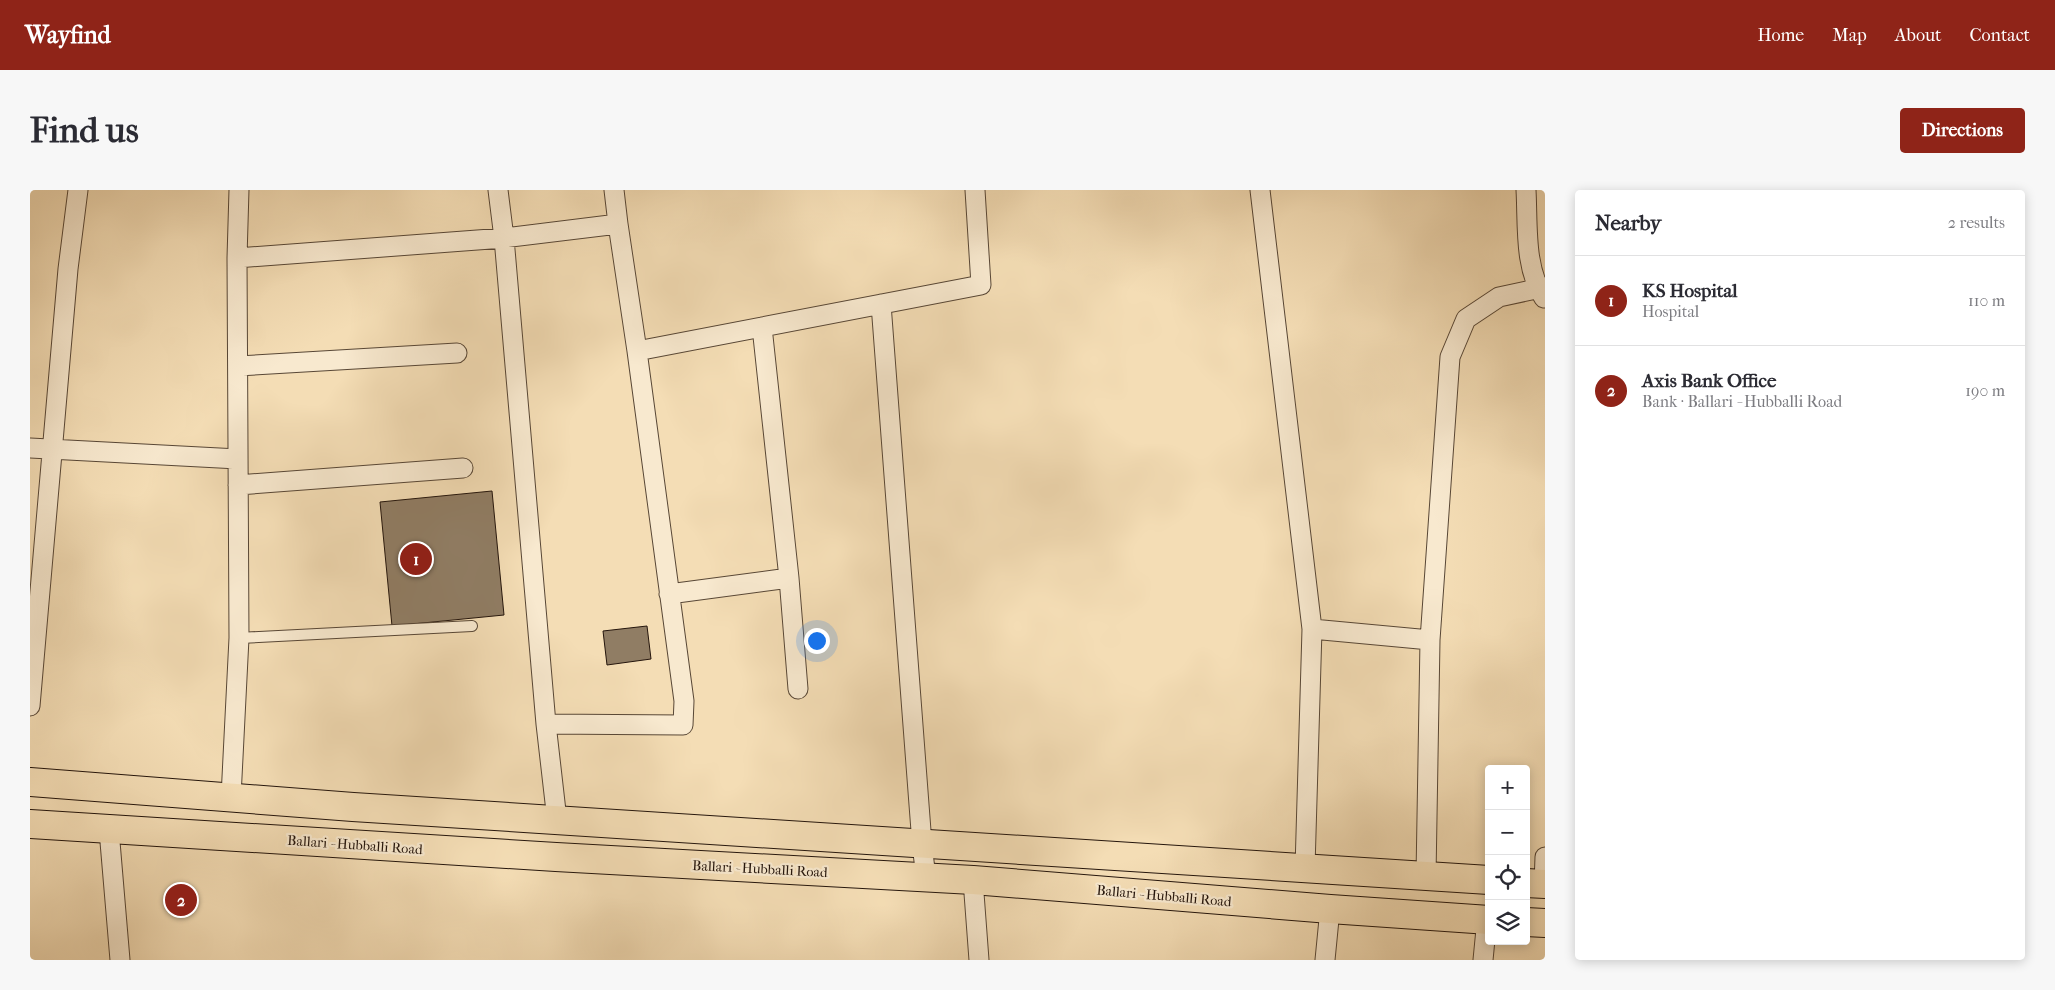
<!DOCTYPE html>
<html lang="en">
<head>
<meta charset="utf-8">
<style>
	body { margin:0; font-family:"IM FELL French Canon",serif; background:#f7f7f7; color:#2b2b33 }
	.controls { position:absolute; right:15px; bottom:15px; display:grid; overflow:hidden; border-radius:5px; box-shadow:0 2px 12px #0003 }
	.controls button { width:45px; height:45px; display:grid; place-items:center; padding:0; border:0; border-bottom:1px solid #e1e1e2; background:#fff; color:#2b2b33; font:25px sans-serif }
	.you { position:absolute; left:786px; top:450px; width:18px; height:18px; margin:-12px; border:4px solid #fff; border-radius:50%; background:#1a73e8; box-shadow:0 0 0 8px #1a73e833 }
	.badge { display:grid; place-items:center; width:32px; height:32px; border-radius:50%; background:#8f2418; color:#fff; font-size:16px; font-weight:700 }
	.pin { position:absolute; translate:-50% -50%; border:2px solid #fff; box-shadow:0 1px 5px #0006 }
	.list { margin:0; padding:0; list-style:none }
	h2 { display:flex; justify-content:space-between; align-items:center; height:65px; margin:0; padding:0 20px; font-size:21px }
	h2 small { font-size:16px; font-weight:400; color:#7c7c81 }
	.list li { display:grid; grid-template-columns:32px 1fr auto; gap:15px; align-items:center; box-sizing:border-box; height:90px; padding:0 20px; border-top:1px solid #e1e1e2 }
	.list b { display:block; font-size:19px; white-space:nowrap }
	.list p { margin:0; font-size:16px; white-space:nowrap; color:#7c7c81 }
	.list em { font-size:16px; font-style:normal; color:#7c7c81 }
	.icon { flex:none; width:28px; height:28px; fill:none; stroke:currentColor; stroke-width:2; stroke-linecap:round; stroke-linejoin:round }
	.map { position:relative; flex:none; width:1515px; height:770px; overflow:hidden; border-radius:5px }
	header { display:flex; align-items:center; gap:30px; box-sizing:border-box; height:70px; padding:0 25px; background:#8f2418; color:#fff }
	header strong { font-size:24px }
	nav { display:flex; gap:28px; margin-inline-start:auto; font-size:18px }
	.intro { display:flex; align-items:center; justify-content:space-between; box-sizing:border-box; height:120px; padding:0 30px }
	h1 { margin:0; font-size:35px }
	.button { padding:12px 22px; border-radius:5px; background:#8f2418; color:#fff; font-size:18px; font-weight:700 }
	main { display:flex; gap:30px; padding:0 30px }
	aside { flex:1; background:#fff; border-radius:5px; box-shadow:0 2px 12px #0003 }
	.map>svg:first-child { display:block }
	.building { fill:#907d64; stroke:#24150c }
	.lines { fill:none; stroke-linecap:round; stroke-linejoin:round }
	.lane-casing { stroke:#584736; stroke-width:12 }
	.street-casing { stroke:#584736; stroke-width:21 }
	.primary-casing { stroke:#24150c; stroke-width:30 }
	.lane { stroke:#f8e9cf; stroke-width:10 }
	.street { stroke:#f8e9cf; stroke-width:19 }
	.primary { stroke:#f4ddb5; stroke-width:28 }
	.labels { text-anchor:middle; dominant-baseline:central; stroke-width:4.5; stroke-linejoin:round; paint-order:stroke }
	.street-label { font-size:14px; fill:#24150c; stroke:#f8e9cf }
</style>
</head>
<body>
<header>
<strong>Wayfind</strong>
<nav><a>Home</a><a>Map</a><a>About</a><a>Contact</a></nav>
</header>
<div class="intro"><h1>Find us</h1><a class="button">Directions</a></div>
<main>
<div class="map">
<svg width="1515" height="770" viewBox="0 0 1515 770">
	<rect width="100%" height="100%" fill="#f4ddb5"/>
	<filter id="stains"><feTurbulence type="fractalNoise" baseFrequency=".004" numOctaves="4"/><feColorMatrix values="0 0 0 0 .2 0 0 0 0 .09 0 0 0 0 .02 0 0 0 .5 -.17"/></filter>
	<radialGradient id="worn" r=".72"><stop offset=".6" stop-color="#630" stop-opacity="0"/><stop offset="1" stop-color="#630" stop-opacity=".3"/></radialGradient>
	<path class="building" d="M462 301 474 425 362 436 350 312Z
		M617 436 621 469 577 475 573 441Z"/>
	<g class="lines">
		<g class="lane-casing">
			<path id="lane" d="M209 448 442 436"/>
		</g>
		<g class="street-casing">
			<path id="street" d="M468 0 474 48 516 534 527 630
				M1230 0 1282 439 1275 678
				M1496 0C1498 36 1494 77 1514 108
				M588 34 607 161 951 95 945 0
				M207 68 474 48 588 34 584 0
				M851 114 892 654 896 688
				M732 137 759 388 768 499
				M208 176 427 163
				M0 258 208 269
				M208 295 433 278
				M639 404 759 388
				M1282 439 1400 450
				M0 516 38 79 48 0
				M516 534 653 535 654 511 607 161
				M201 607 209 448 207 68 209 0
				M79 640 90 770
				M1396 686 1400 450 1420 167 1436 129 1469 107 1515 97
				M943 690 949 770
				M1514 694 1515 667
				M1295 770 1300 719
				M1453 770 1457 729"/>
		</g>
		<g class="primary-casing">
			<path id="primary" d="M0 592 323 617 1459 690
				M0 634 526 667 943 690 1300 719 1459 730
				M1496 693 1515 694
				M1496 732 1515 733"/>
		</g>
		<use href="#lane" class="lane"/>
		<use href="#street" class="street"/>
		<use href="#primary" class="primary"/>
	</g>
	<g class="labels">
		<g class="street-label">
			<text transform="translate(325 655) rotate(4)">Ballari - Hubballi Road</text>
			<text transform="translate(730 679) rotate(3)">Ballari - Hubballi Road</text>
			<text transform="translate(1134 706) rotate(5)">Ballari - Hubballi Road</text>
		</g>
	</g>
	<rect width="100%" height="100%" filter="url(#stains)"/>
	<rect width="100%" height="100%" fill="url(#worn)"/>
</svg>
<div class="controls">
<button>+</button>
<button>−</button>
<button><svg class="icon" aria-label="locate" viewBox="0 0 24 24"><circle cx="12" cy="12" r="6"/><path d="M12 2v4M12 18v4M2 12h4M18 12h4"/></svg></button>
<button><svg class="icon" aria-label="layers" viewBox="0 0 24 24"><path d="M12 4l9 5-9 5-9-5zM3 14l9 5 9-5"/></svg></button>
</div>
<div class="you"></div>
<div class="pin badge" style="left:386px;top:369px">1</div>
<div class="pin badge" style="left:151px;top:710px">2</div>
</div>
<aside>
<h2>Nearby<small>2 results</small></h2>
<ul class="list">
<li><span class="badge">1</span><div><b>KS Hospital</b><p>Hospital</p></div><em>110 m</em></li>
<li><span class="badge">2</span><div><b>Axis Bank Office</b><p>Bank · Ballari - Hubballi Road</p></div><em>190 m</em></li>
</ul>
</aside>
</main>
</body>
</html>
